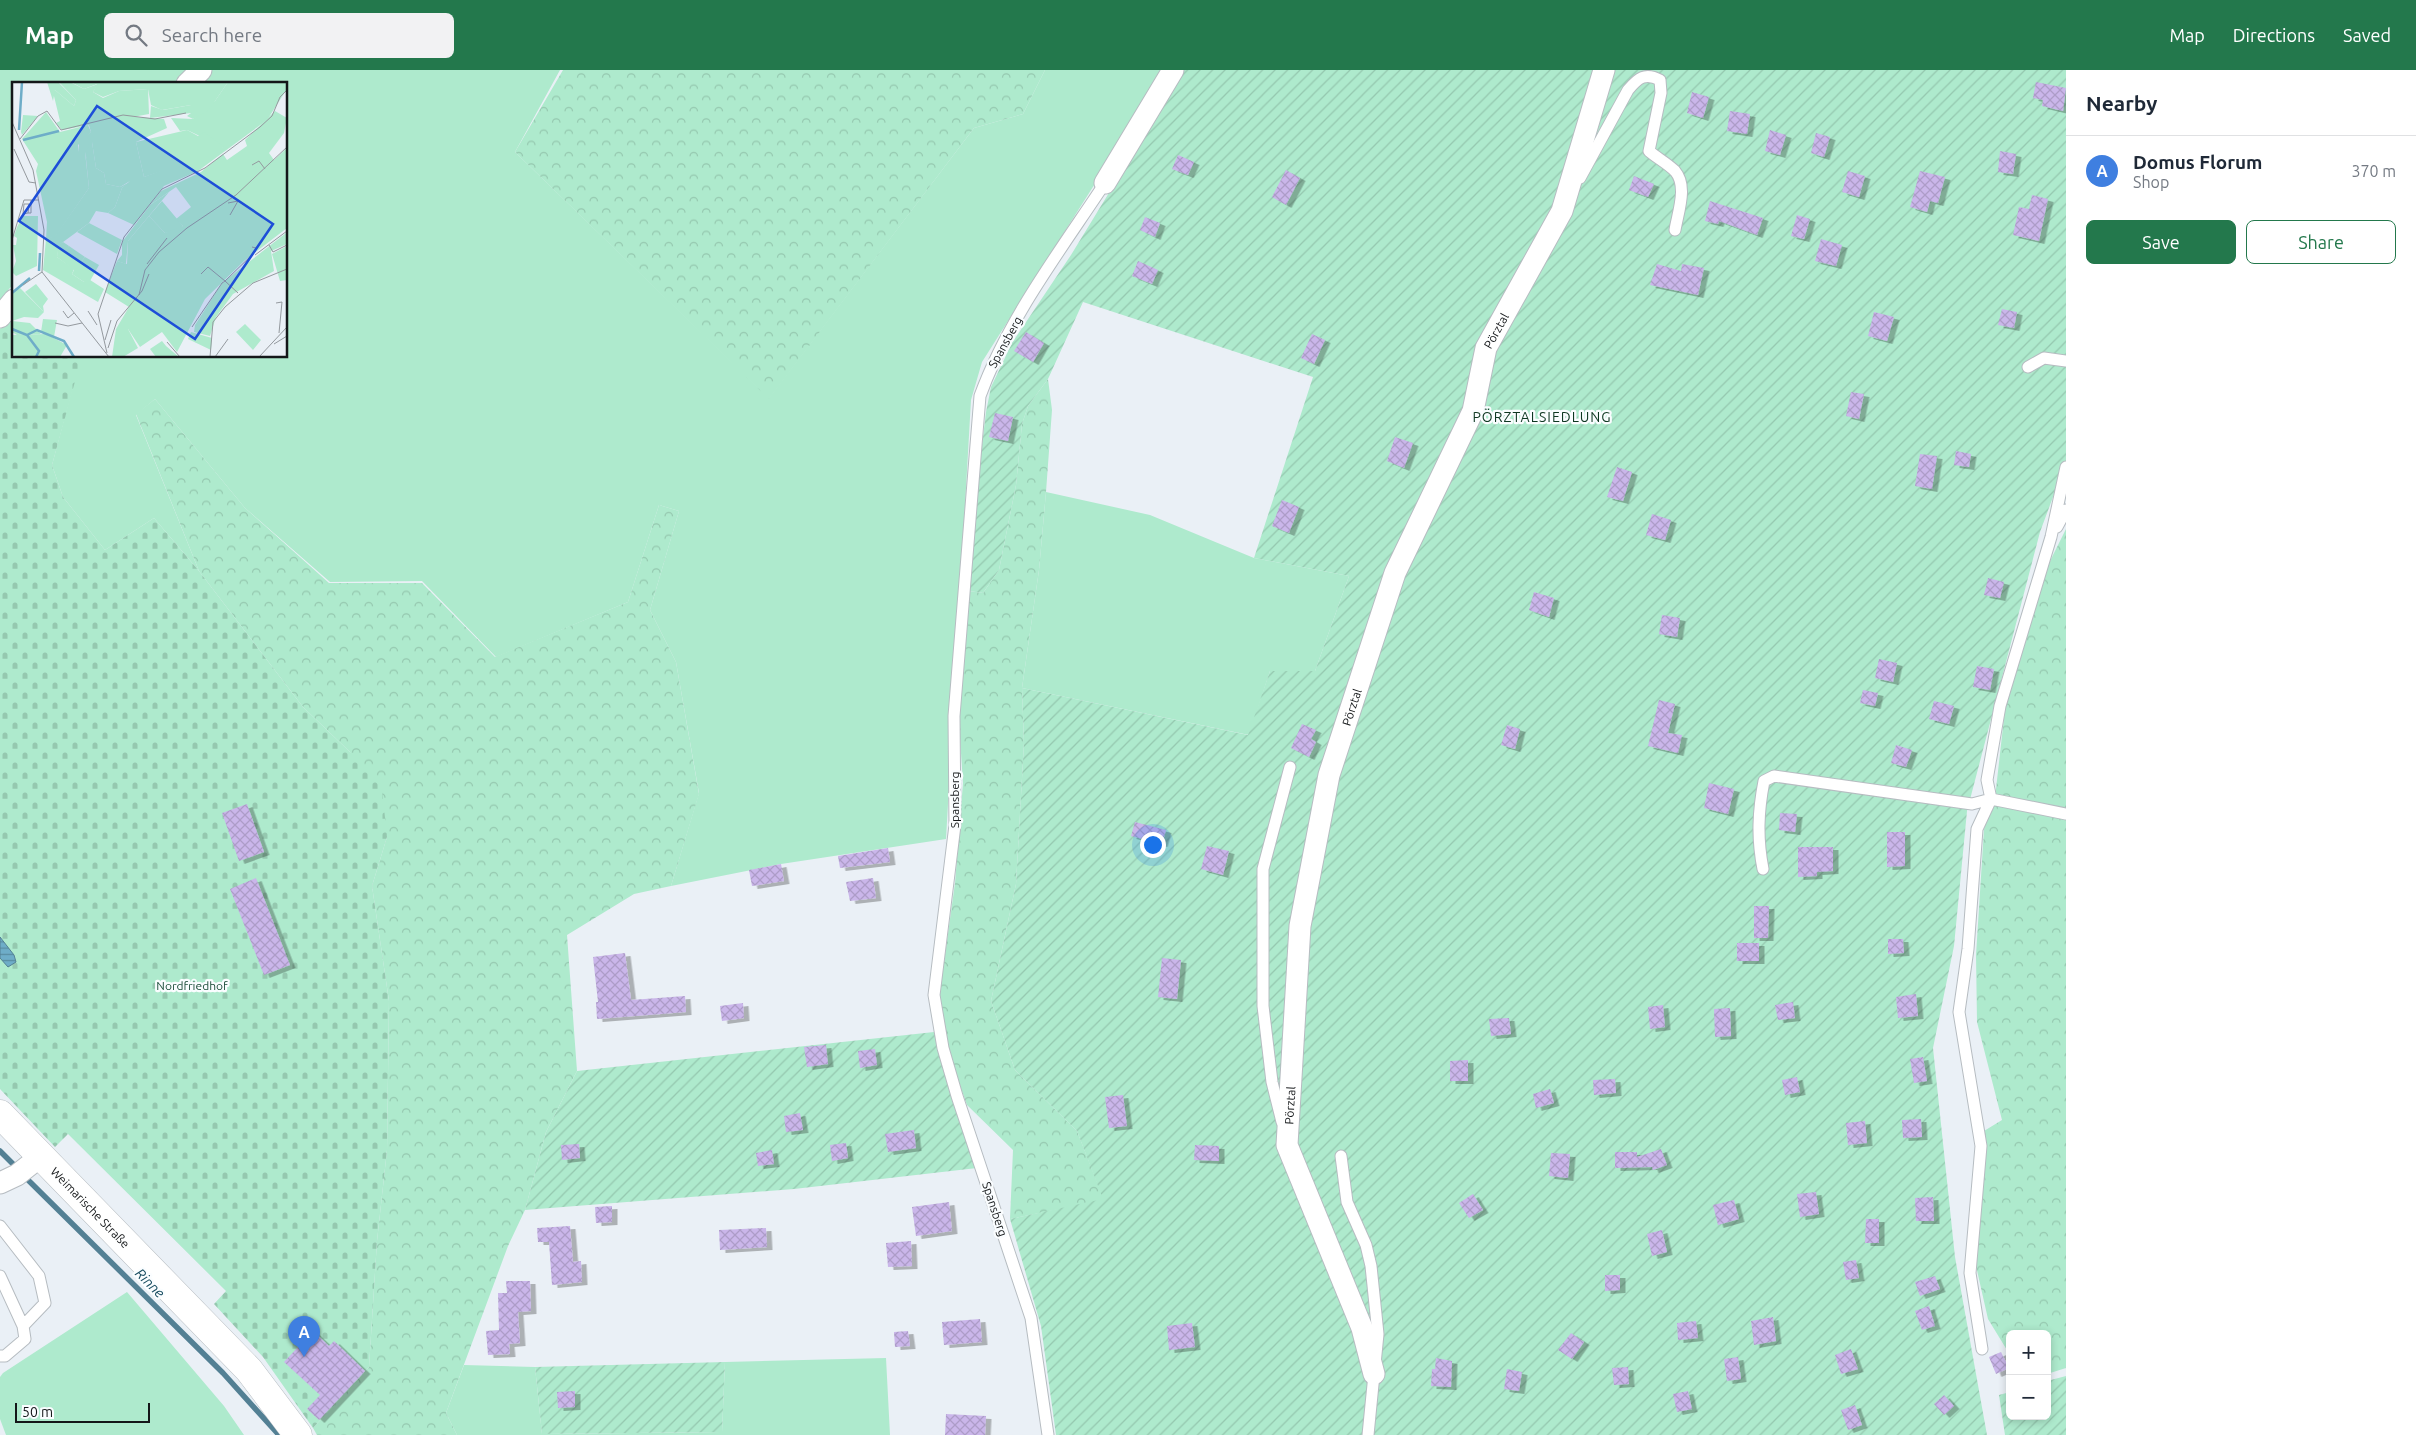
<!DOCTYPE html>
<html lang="en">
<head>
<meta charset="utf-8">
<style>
	body { margin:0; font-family:Ubuntu,sans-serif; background:#f2f2f3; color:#1f2937 }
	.controls { position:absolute; right:15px; bottom:15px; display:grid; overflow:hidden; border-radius:8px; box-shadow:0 2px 8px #0003 }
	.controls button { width:45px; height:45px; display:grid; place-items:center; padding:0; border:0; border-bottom:1px solid #e0e1e3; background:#fff; color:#1f2937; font:25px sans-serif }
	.scale { position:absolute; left:15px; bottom:12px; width:135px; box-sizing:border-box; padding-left:5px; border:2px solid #141719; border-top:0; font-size:14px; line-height:18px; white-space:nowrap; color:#141719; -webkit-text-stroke:4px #fafdff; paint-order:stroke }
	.you { position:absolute; left:1152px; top:774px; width:18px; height:18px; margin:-12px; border:4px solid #fff; border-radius:50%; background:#1a73e8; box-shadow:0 0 0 8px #1a73e833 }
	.badge { display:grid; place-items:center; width:32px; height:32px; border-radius:50%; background:#23784c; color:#fff; font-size:16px; font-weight:700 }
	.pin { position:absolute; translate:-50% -41px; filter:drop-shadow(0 1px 2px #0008) }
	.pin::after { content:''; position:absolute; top:26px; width:18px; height:15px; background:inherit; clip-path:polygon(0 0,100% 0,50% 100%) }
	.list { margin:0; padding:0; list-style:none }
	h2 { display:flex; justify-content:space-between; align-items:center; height:65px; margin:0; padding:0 20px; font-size:21px }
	h2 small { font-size:16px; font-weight:400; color:#747a83 }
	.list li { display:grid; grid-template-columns:32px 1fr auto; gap:15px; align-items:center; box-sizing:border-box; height:70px; padding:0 20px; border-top:1px solid #e0e1e3 }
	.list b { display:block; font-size:19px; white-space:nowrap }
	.list p { margin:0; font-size:16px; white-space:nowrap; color:#747a83 }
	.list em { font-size:16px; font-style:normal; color:#747a83 }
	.actions { display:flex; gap:10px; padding:15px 20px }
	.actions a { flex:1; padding:11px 0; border:1px solid #23784c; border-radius:8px; text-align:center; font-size:18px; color:#23784c }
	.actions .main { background:#23784c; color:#fff }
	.icon { flex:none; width:28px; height:28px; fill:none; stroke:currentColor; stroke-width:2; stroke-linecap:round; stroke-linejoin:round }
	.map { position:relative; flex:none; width:2066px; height:1365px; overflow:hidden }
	header { display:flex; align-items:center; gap:30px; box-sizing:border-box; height:70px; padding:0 25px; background:#23784c; color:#fff }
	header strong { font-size:24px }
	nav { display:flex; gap:28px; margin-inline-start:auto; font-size:18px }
	.search { width:350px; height:45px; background:#f2f2f3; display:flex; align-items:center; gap:12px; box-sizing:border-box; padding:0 18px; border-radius:8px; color:#747a83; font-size:19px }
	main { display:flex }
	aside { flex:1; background:#fff }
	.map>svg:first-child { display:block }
	.green { fill:#aeeacd }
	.forest { fill:url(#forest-crowns) }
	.cemetery { fill:url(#cemetery-stones) }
	.garden { fill:url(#garden-furrows) }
	.water { fill:url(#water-rules); stroke:#538094 }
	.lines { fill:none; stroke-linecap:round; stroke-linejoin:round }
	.stream { stroke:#538094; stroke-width:5.5 }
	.building { fill:url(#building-cross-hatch); filter:url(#shadow) }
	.service-casing { stroke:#b6bcc1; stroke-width:13 }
	.minor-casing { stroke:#b6bcc1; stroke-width:23 }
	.primary-casing { stroke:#b6bcc1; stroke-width:29 }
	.service { stroke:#fff; stroke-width:11 }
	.minor { stroke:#fff; stroke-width:21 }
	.primary { stroke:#fff; stroke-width:28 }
	.labels { text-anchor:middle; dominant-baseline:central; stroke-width:4.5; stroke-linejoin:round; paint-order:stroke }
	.street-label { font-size:12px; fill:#141719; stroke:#fafdff }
	.park-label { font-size:12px; fill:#1b4c38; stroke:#fafdff }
	.neighbourhood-label { font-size:14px; letter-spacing:1px; fill:#0e3721; stroke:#fafdff }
	.water-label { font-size:14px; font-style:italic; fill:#164b5f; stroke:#fafdff }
	.inset-river { fill:none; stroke:#6eadc8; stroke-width:2.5 }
	.inset-road { fill:none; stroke:#94999e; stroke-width:1 }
	.view { fill:#1d4ed8; fill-opacity:0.15; stroke:#1d4ed8; stroke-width:2.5 }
	.inset-edge { fill:none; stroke:#141719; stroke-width:2.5 }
</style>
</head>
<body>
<header>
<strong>Map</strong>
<div class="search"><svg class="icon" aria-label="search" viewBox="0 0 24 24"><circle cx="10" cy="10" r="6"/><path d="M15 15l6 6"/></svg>Search here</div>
<nav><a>Map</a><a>Directions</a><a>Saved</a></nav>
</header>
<main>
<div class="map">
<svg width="2066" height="1365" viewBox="0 0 2066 1365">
	<defs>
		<pattern id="forest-crowns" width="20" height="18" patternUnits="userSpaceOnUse" patternTransform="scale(1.25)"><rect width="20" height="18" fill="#aeeacd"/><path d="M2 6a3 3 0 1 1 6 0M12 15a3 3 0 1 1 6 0" fill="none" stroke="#95c8af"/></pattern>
		<pattern id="cemetery-stones" width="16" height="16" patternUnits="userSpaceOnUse" patternTransform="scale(1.25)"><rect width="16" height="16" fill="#aeeacd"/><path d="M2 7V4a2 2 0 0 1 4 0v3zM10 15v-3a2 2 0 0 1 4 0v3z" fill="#95c8af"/></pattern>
		<pattern id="garden-furrows" width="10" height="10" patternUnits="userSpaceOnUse" patternTransform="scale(1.25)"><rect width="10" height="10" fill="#aeeacd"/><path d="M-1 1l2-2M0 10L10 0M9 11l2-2" fill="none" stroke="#95c8af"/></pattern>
		<pattern id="water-rules" width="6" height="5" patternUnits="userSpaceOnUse" patternTransform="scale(1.25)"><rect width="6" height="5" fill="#6eadc8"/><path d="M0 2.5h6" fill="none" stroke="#598ca2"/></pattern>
		<pattern id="building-cross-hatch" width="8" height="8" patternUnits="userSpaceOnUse" patternTransform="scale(1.25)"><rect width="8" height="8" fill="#cab6ea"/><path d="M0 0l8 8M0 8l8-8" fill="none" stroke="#ad9cc8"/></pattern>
		<filter id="shadow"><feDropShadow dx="5.5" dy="3" stdDeviation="0" flood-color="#0004"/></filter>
	</defs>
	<rect width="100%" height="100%" fill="#eaf0f6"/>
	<path class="green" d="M0 0H191L176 14H14V213L0 230Z
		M212 0H560L515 82 769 328 974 58 1023 44 1045 0H1167L982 292 971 330 946 769 781 794 671 816 699 723 676 592 650 540 679 441 659 435 628 532 496 587 422 511 330 512 245 438 155 329 136 345 199 501 154 448 105 480 63 427 52 395 81 286H286V14H197Z
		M1046 422 1150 445 1254 488 1349 506 1315 601H1270L1249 665 1022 618 1039 500Z
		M127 1222 224 1336 244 1365H6L0 1349V1307L3 1303Z
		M886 1288 890 1365H457L446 1343 464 1295 535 1297 542 1364 722 1362 725 1292Z"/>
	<path class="forest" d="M563 0H1045L1023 44 974 58 769 329 515 82Z
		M1048 309 1052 340 1046 422 1039 500 1022 618 1024 673 1016 814 991 931 1015 1000 1077 1061 1104 1130 1010 1149 1013 1080 967 1035 946 977 939 928 955 813 963 713 959 653 969 521 983 523 999 500 1016 415 1022 354 1028 336Z
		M155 329 245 438 329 513H422L495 587 628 532 659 435 679 441 650 540 676 592 699 724 671 816 634 824 567 865 577 1001 546 1062 525 1140 508 1176 446 1343 457 1365H317L313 1358 369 1297 377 1171 387 1080 389 931 372 816 387 767 350 682 303 637 199 501 136 344Z
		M2066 459V1298L2047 1304V1264H2010V1285L1988 1249 1976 1196 1984 1061 2002 1050 1977 952 1976 885 1984 759 1996 719 2005 639 2044 503Z"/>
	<path class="cemetery" d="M14 240V286H82L52 395 63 427 105 480 154 448 199 501 303 637 350 682 382 719 387 767 372 816 389 931 387 1080 377 1171 369 1297 313 1358 263 1287 214 1234 226 1221 68 1064 55 1077 0 1019V259Z"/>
	<path class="garden" d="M1184 0H2066V392L2040 462 1967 741 1954 876 1933 978 1955 1187 1987 1365H1056L1041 1256 1010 1149 1103 1129 1077 1061 1015 1000 991 931 1016 814 1024 673 1022 618 1248 665 1270 601H1315L1349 506 1254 488 1313 307 1083 232 1048 309 1028 336 1022 354 1016 415 999 500 983 523 969 521 973 449 986 342 991 317 1012 273 1071 185Z
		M934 962 977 1098 794 1119 525 1140 546 1062 577 1001Z
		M725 1292 722 1362 542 1364 535 1297Z
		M2066 1306V1365H2005L1999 1325 2010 1322V1346H2047V1311Z"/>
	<path class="water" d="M0 867 14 885 16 892 8 897 0 888Z"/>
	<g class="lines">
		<path class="stream" d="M0 1081 18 1099
			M24 1106 223 1303 279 1365"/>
	</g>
	<path class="building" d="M2036 12 2066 18 2063 41 2042 36 2043 30 2033 28Z
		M1692 22 1709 27 1703 48 1687 43Z
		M1730 41 1750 44 1747 64 1727 61Z
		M1770 60 1786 65 1780 85 1765 81Z
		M1816 63 1830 67 1824 87 1811 83Z
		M2000 81 2016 84 2013 104 1998 102Z
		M1178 85 1194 92 1188 105 1172 99Z
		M1286 100 1300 108 1286 135 1272 127Z
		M1848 101 1865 106 1859 127 1842 122Z
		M1920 101 1945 107 1938 133 1930 131 1927 142 1910 137Z
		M1634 106 1654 114 1648 127 1629 120Z
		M2032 125 2048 129 2039 171 2013 165 2019 137 2029 139Z
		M1710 131 1763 148 1757 165 1719 151 1718 154 1705 151Z
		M1797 145 1810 149 1804 169 1791 166Z
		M1145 147 1160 153 1155 167 1140 160Z
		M1821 169 1842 175 1836 196 1815 191Z
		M1138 191 1158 200 1152 214 1132 206Z
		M1657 194 1681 201 1682 194 1704 198 1698 225 1650 215Z
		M2002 239 2017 242 2014 258 1998 255Z
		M1874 242 1894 247 1887 271 1868 266Z
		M1026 262 1044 273 1033 292 1014 281Z
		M1312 264 1325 270 1314 294 1301 288Z
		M1851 322 1864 324 1859 349 1846 346Z
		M995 343 1013 347 1008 371 989 367Z
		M1395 367 1413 373 1404 398 1387 391Z
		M1956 381 1971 384 1969 397 1954 395Z
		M1920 384 1937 386 1932 419 1915 416Z
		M1617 397 1632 402 1623 431 1607 427Z
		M1282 430 1299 437 1289 463 1272 456Z
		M1652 444 1671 450 1665 470 1646 465Z
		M1988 508 2004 512 2000 528 1984 525Z
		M1534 522 1554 528 1549 547 1529 540Z
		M1662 545 1680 548 1677 567 1659 564Z
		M1879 589 1897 593 1893 612 1875 608Z
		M1977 596 1994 599 1990 620 1973 617Z
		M1863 620 1878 623 1875 636 1860 633Z
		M1659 630 1675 634 1668 663 1682 665 1678 683 1648 676Z
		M1934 631 1954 636 1949 654 1929 649Z
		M1302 654 1316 660 1311 669 1316 672 1309 687 1291 678Z
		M1507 655 1520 659 1515 679 1501 675Z
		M1896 675 1912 680 1906 697 1891 693Z
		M1709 713 1734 719 1728 744 1704 738Z
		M247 734 264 782 239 791 222 743Z
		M1780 743 1797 744 1795 762 1779 760Z
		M1135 752 1166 760 1162 774 1131 766Z
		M1887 762H1905V796L1887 797Z
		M1207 776 1229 781 1223 805 1201 799Z
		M1798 777H1833V801L1817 802V806L1798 807Z
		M888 778 890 792 840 798 838 786Z
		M781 794 784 811 752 816 749 800Z
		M256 808 290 895 264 905 230 819Z
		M873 808 876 828 850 831 846 812Z
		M1754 836H1769L1768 868H1754Z
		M1888 869H1903L1904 883 1888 884Z
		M1737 873H1759V891H1737Z
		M625 883 631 930 685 926 686 942 597 949 596 932H598L593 887Z
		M1162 888 1181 890 1177 929 1158 927Z
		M1916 924 1918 946 1898 948 1896 927Z
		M1793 932 1795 948 1778 950 1775 935Z
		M743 933 744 948 722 951 720 936Z
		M1663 935 1665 957 1650 959 1648 937Z
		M1730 938 1731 966 1715 967 1714 939Z
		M1509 948 1511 964 1491 966 1489 949Z
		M826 975 828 994 807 997 804 977Z
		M875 979 877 995 860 998 858 981Z
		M1923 987 1927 1011 1914 1013 1910 989Z
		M1468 990V1011H1450V991Z
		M1797 1007 1800 1022 1785 1025 1782 1010Z
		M1615 1009 1616 1023 1594 1025 1593 1010Z
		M1550 1019 1554 1033 1536 1038 1533 1024Z
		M1123 1025 1127 1056 1109 1058 1105 1027Z
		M800 1043 803 1060 786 1062 784 1046Z
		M1921 1049 1922 1067 1903 1068 1902 1050Z
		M1865 1051 1867 1073 1848 1075 1846 1053Z
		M914 1060 916 1078 888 1082 885 1064Z
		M846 1073 848 1088 832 1091 830 1075Z
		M579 1074 580 1088 562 1090 561 1075Z
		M1195 1075 1219 1076V1091L1194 1090Z
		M1661 1079 1667 1095 1653 1100 1652 1097 1615 1098V1082H1637V1087Z
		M772 1080 774 1094 758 1096 756 1083Z
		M1551 1083 1570 1084 1568 1108 1549 1106Z
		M1816 1122 1819 1144 1800 1147 1797 1124Z
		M1473 1124 1483 1140 1469 1148 1459 1133Z
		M1933 1127 1934 1151H1916L1915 1128Z
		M1734 1130 1739 1149 1718 1155 1713 1135Z
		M949 1132 952 1161 916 1166 912 1137Z
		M612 1136V1152L596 1153 595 1137Z
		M1866 1149H1879V1173H1865Z
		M570 1156 573 1192 581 1191 582 1212 552 1215 549 1172H538L537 1158Z
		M766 1158 767 1177 720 1180 719 1160Z
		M1662 1160 1667 1182 1652 1186 1647 1164Z
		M911 1171 912 1196 888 1197 886 1173Z
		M1856 1190 1859 1208 1846 1210 1843 1192Z
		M1605 1205H1620V1220L1605 1221Z
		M1935 1206 1940 1219 1920 1226 1915 1212Z
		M506 1211H530L531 1241 518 1242 520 1273 509 1274 510 1284 488 1285 486 1261 499 1260 498 1223H507Z
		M1929 1236 1935 1256 1922 1260 1915 1241Z
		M1773 1247 1776 1271 1754 1275 1751 1251Z
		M980 1249 982 1272 944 1275 942 1252Z
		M1696 1251 1698 1268 1678 1270 1677 1253Z
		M1192 1253 1195 1277 1169 1280 1167 1256Z
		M313 1261 329 1276 334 1271 365 1301 319 1350 307 1339 320 1325 284 1292Z
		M908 1261 910 1276 895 1277 894 1262Z
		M1571 1263 1584 1272 1572 1289 1558 1280Z
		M1851 1279 1858 1299 1841 1304 1835 1285Z
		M2001 1282 2009 1298 1996 1304 1989 1287Z
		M1738 1287 1741 1309 1727 1311 1724 1289Z
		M1436 1288 1452 1291 1451 1317 1431 1316 1432 1299H1435Z
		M1628 1297 1629 1314 1614 1315 1612 1298Z
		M1507 1299 1522 1302 1519 1321 1504 1319Z
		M575 1321V1337L558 1338 557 1322Z
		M1688 1321 1692 1339 1677 1342 1673 1324Z
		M1944 1325 1954 1336 1944 1345 1934 1334Z
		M1855 1335 1862 1355 1848 1360 1841 1340Z
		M946 1344 986 1346 985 1365H945Z"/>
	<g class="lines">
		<g class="service-casing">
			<path id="service" d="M1580 108 1628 20C1638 8 1645 2 1660 10L1661 23 1649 81C1657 88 1667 93 1675 101 1688 116 1678 142 1675 160
				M2028 297 2044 288 2066 291
				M2057 457 2066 440
				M1763 799C1757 768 1758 742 1764 711L1774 706 1972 734 1991 729 1987 710 2000 636 2051 467 2066 397
				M1282 1052 1272 1012 1263 936V799L1290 697
				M1341 1086 1347 1132 1366 1175 1371 1196 1378 1264 1368 1365
				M0 1156 39 1206 45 1233 23 1256
				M0 1206 23 1256 25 1269 5 1286H0
				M1982 1279 1970 1203 1981 1076 1959 942 1968 879 1977 759 1991 729 2066 744
				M1048 1365 1031 1248 957 1026 943 978 934 925 955 755 954 646 980 326C1008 249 1060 181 1105 113"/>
		</g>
		<g class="minor-casing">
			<g id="minor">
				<path d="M187 14 201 0"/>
				<path d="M1105 113 1173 0"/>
				<path d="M0 247 14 230"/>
				<path d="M0 1113 17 1105 41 1086"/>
				<path id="s1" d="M1374 1304 1362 1258 1287 1075 1300 856 1329 705 1395 503 1473 341 1486 278 1562 141 1604 0"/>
			</g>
		</g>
		<g class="primary-casing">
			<g id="primary">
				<path id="s2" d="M0 1044 249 1300 298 1365"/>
			</g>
		</g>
		<use href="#service" class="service"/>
		<use href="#minor" class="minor"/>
		<use href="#primary" class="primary"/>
	</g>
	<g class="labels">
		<g class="street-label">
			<text stroke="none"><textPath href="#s1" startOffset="1095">Pörztal</textPath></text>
			<text transform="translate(1005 272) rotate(-61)">Spansberg</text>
			<text stroke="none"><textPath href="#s1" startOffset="690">Pörztal</textPath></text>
			<text transform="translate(954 730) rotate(-90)">Spansberg</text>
			<text stroke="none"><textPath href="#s1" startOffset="285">Pörztal</textPath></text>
			<text stroke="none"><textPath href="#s2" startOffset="130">Weimarische Straße</textPath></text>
			<text transform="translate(995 1139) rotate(72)">Spansberg</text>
		</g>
		<g class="park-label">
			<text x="192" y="915">Nordfriedhof</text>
		</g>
		<g class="neighbourhood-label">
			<text x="1542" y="347">PÖRZTALSIEDLUNG</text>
		</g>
		<g class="water-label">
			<text transform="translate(150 1213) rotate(45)">Rinne</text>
		</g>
	</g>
	<g transform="translate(12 12)">
		<rect width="275" height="275" fill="#eaf0f6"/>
		<path d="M47 0H58L72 7 86 2 81 10 91 16 107 9 136 7 137 32 50 48 44 41 48 39 41 10 43 8 62 24 64 18ZM216 0H275V7L255 38 186 89 152 104 122 143 96 131 103 125 110 106 118 99 108 105 94 102 92 91 84 86 80 60 74 77 73 70H67V60L79 50 77 43 111 34 152 37 155 46 124 60 132 95 211 65 175 48 168 49 159 36 181 37 203 19ZM11 33 26 34 10 53 9 50ZM150 119 171 144 163 150 153 151 137 134ZM26 134 25 184 4 194 0 190 4 179 1 163H4L5 156 2 154 5 145 11 134ZM51 160 57 164 54 170 69 180 73 175 87 183 78 199 72 200 60 192 62 188 45 175 46 163ZM104 247H116L126 266 111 275H100ZM150 259 154 264 167 275H144L138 267Z" fill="#aeeacd"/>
		<path d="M35 0H46L64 18 62 24 43 8 41 19ZM59 0H216L197 28 181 37 175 34 179 31V23L150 28 139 23 136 7 107 9 91 15 81 10 85 2 72 7ZM175 48 186 54 192 50 212 65 170 86 165 84 132 95 124 60ZM77 60H80L84 86 92 91 94 102 108 105 118 100 110 106 103 125 96 131 84 129 77 141 47 163 45 175 62 187 60 192 72 200 75 196 92 207 86 220 31 188 34 157 43 154 77 106 74 77ZM157 110 116 159 114 182 105 179 110 173V160L138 123ZM274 151 275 162 259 169 262 189 221 212 204 235 198 254 182 250 183 243 210 201ZM24 202 36 217 31 224 32 230 13 210ZM0 239 18 241 29 252 5 253 0 250Z" fill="#aeeacd"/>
		<path d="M34 30 48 50 76 43 79 50 66 63 67 70H73L77 106 43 155 34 157 35 140 24 89 26 82 10 57Z" fill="#aeeacd"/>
		<path d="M179 23V31L138 36 139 24 151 28ZM263 29 275 36 272 51 257 71 262 78 275 66V146L232 179 193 217 165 270 150 250 128 265 116 247H104L117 225 93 210 105 179 115 182 116 159 137 134 153 151 171 144 164 137 179 125 164 105 138 123 149 109 189 90 211 72 215 78 235 64 233 58ZM77 141 110 158 105 172 65 150ZM57 164 73 175 69 180 53 170ZM275 164V198L268 199 260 172ZM8 206 32 230 26 236 12 235 0 239V210ZM31 237 45 238 42 255 29 250ZM233 242 249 258 241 268 224 250ZM179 250 200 256 199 268 176 257ZM34 252 55 263 48 275H5L0 272V253Z" fill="#aeeacd"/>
		<path class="inset-river" d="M7 48 10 0M11 58 47 49M27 189 28 171M0 211 18 196M0 247 15 253 27 269 24 275M15 253 25 248 52 259 62 275"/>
		<path class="inset-road" d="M0 40 21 88 32 148 30 190 97 275M8 57 26 34 35 29 49 48 111 33 143 37 174 31M2 67 17 100 24 101M240 83 247 79 253 87M216 121 226 119 218 133M16 131 11 132 12 122H17L16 131H19V118M0 158 12 118H27M257 163 261 170 275 163M243 173 275 149M135 182 155 156M189 192 196 185 213 199 243 170 244 166 240 165M11 203 30 190M127 213 133 188 147 170 175 146 224 113 275 65M264 221 270 220 267 251M51 229 56 236 62 231M76 229 85 243M43 241 56 244 70 241M180 245 210 201 213 199 226 211M93 258 99 238M155 260 168 275M262 262 275 254M96 266 105 239 130 209 137 192M95 271 86 232 112 155 150 107 193 86 248 45 260 34 268 15 275 8M198 275 201 240 213 225 241 201 275 187M203 275 216 257M247 275 275 245"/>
		<path class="view" d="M85 24 261 142 183 257 7 139Z"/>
		<rect width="275" height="275" class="inset-edge"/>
	</g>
</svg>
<div class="controls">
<button>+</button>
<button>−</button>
</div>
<div class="scale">50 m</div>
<div class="you"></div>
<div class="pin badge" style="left:304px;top:1287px;background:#3f7fe0">A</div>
</div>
<aside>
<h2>Nearby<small></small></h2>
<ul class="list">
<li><span class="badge" style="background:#3f7fe0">A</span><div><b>Domus Florum</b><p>Shop</p></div><em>370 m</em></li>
</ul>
<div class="actions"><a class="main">Save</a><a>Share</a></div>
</aside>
</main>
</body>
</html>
